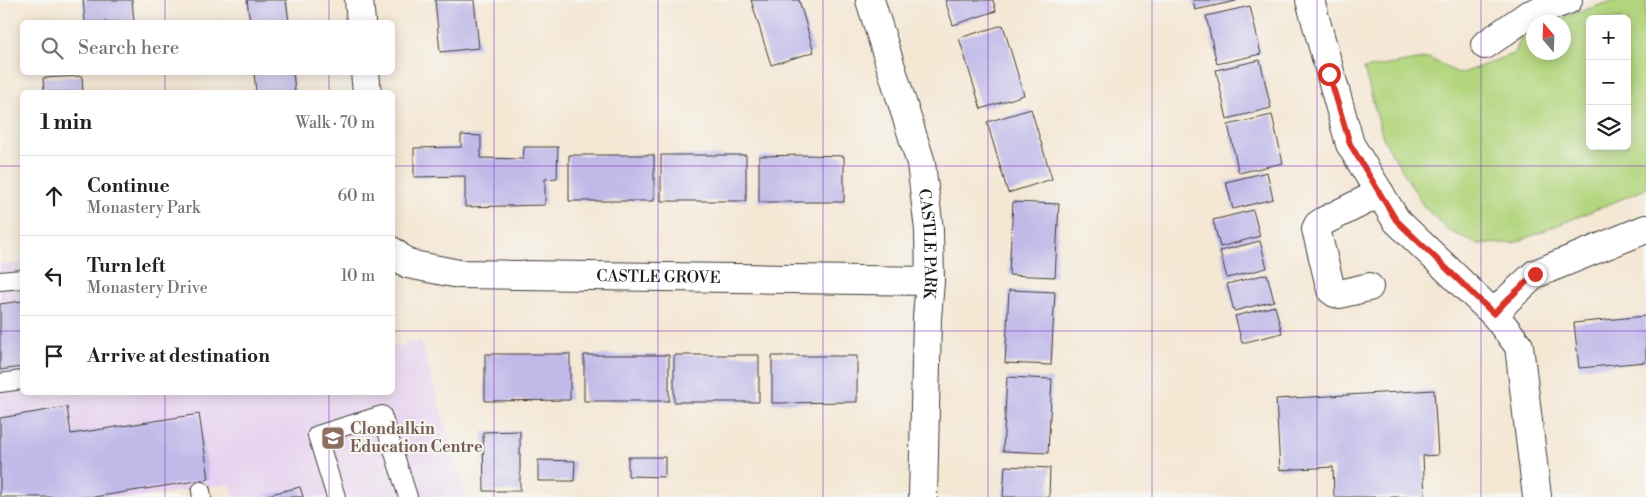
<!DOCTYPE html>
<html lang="en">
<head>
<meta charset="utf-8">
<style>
	body { margin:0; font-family:"Libre Bodoni",serif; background:#f6f6f6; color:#202124 }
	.controls { position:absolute; right:15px; top:15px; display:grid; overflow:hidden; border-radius:8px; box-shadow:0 2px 12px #0003 }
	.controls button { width:45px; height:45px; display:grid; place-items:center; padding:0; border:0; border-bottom:1px solid #e0e0e0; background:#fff; color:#202124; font:25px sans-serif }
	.compass { position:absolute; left:1526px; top:15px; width:45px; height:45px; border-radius:50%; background:#fff; box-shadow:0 2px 12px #0003; rotate:341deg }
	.stop { position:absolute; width:15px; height:15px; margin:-11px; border:4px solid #d93025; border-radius:50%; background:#fff }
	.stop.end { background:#d93025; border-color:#fff; box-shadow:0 1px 5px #0008 }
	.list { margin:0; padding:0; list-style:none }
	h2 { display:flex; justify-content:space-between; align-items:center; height:65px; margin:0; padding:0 20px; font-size:21px }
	h2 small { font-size:16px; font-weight:400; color:#757577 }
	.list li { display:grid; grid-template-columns:32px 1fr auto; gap:15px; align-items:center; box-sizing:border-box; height:80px; padding:0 20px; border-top:1px solid #e0e0e0 }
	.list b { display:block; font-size:19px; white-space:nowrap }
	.list p { margin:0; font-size:16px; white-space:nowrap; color:#757577 }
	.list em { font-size:16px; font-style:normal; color:#757577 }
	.icon { flex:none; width:28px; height:28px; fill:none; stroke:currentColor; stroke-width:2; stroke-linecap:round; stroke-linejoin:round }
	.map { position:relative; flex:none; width:1646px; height:497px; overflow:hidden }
	.search { position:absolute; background:#fff; box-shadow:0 2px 12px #0003; left:20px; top:20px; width:375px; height:55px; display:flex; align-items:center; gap:12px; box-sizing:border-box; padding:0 18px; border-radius:8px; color:#757577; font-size:19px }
	.panel { position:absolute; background:#fff; box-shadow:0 2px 12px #0003; left:20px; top:90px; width:375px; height:305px; border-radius:8px }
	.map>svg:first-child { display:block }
	.built { fill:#e7d2ef }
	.green { fill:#b2d57d; stroke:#67784c; fill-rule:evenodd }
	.building { fill:#c1bae9 }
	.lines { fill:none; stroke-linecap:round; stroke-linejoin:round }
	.service-casing { stroke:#3c3a38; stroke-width:20 }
	.minor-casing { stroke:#3c3a38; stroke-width:30 }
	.service { stroke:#fff; stroke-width:18 }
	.minor { stroke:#fff; stroke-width:28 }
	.route { stroke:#d93025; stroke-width:6 }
	.grid { fill:none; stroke:#7b2cbf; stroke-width:1; stroke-opacity:0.55 }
	.labels { text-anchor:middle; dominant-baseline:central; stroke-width:4; stroke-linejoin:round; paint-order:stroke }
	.street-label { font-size:16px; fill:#1c1c1c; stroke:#f6f6f2 }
	.education-label { font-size:16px; font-weight:bold; fill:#785e54; stroke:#f6f6f2; text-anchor:start }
</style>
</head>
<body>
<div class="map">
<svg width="1646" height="497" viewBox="0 0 1646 497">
	<rect width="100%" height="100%" fill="#f6f6f2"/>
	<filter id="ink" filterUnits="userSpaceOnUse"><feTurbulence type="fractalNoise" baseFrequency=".02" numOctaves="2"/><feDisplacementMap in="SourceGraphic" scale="10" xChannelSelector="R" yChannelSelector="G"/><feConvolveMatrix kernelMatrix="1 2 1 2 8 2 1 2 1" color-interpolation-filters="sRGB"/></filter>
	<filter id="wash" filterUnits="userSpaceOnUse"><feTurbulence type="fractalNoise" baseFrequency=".0096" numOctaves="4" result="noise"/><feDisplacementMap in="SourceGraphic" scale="20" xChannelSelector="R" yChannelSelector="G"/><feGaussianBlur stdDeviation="1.12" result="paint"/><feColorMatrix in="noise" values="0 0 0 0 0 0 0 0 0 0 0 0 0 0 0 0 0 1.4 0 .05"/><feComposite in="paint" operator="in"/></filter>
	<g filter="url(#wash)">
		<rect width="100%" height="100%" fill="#f4e7d4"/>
		<path class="built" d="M22 263V392H392L393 347 421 341 466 497H235L230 484 141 497H0V264Z"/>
		<path class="green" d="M1615 0H1646V189L1514 243 1477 244 1449 231 1424 207 1383 138 1364 69 1429 58 1460 74 1515 53 1523 32 1533 28 1534 52H1564V22H1549ZM1590 19H1627V146H1590Z"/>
		<g id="blocks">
			<path class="building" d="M83 0H132L134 22H85Z
				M247 0H286L289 22H250Z
				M435 0H474L479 48 440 52Z
				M751 0H799L814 52 771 65Z
				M945 0H993L996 11 953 25Z
				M1193 0H1236V1L1195 10Z
				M1250 6 1261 54 1217 64 1206 16Z
				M227 20 228 22H215V21Z
				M1003 25 1024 95 981 109 959 38Z
				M1260 60 1271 108 1227 119 1216 70Z
				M254 72H293L295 92H256Z
				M82 76 83 92H44L43 78Z
				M1031 109 1052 179 1008 193 987 122Z
				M1272 115 1283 163 1239 173 1228 125Z
				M461 135 481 136V158L523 159 524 147H558L557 178 545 179V205L465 207V176L414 177V148L461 147Z
				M569 155H654V201H569Z
				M661 155H746V201H661Z
				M803 155 844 156V202H759V156Z
				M1267 172 1273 199 1233 209 1226 182Z
				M1013 202 1059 204 1055 277 1009 275Z
				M1253 210 1260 236 1220 247 1213 220Z
				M1260 241 1267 268 1227 278 1220 251Z
				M1267 274 1274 301 1234 311 1227 284Z
				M1009 290 1055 292 1051 365 1005 363Z
				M22 301V367L0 370V304Z
				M1275 306 1282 333 1242 343 1235 316Z
				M1646 316V362L1579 368 1574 323Z
				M485 354H570V400L485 401Z
				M584 355H669V401H584Z
				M674 355H759V402H674Z
				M772 356H857V402L772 403Z
				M1007 377 1052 379 1048 453 1003 451Z
				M1434 390 1438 455 1423 456 1425 497H1334L1333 467 1280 470 1276 399Z
				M67 407 71 434 199 414 209 479 94 497H0V418Z
				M520 431V491H484L483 432Z
				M628 457H665V477L628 476Z
				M538 460 575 461 574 481H538Z
				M1005 466 1050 468 1049 497H1003Z
				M300 487 303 497H263V496Z"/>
		</g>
	</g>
	<g filter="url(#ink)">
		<use href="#blocks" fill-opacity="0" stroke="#3c3a38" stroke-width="1"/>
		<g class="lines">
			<g class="service-casing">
				<path id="service" d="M0 281 22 279
					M0 383 22 380
					M201 491 202 497
					M336 497 317 435 382 415 408 497"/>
			</g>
			<g class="minor-casing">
				<g id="minor">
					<path d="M359 0 361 22"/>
					<path id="s1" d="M870 0 921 163 929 230 930 281 927 318 923 497"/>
					<path d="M1310 0 1350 144 1396 220 1495 315 1519 346 1537 497"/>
					<path d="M1485 45 1528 15 1568 0"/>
					<path d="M365 72 367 92"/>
					<path id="s2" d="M392 251 408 264 459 274 930 281"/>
					<path d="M1369 287 1340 294 1335 293 1331 290 1316 229 1318 225 1324 221 1380 193"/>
					<path d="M1495 315 1506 301 1535 274 1646 229"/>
				</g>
			</g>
			<use href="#service" class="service"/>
			<use href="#minor" class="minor"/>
		</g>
	</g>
	<g class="lines" filter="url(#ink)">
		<path class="route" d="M1329 74 1350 144 1396 220 1494 314 1506 301 1535 274"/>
	</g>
	<path class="grid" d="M165 0V22M329 0V22M494 0V497M658 0V497M823 0V497M988 0V497M1152 0V497M1317 0V497M1481 0V497M165 72V92M329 72V92M0 166H22M392 166H1646M0 331H22M392 331H1646M165 392V497M329 392V497"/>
	<defs>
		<g id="university-square" transform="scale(1.25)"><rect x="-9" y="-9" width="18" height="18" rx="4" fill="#8d6e63" stroke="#f6f6f2"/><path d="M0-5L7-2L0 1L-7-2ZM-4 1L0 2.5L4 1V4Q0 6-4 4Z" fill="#fff"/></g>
	</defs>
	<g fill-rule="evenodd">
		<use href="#university-square" x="333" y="438"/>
	</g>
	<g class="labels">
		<g class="street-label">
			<text stroke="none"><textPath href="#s1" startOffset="252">CASTLE PARK</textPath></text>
			<text stroke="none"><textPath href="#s2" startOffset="272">CASTLE GROVE</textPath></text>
		</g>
		<g class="education-label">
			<text x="350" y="429">Clondalkin<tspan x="350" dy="18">Education Centre</tspan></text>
		</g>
	</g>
</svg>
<div class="controls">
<button>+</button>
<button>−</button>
<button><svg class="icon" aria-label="layers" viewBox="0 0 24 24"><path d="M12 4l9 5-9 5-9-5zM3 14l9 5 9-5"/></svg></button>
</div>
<svg class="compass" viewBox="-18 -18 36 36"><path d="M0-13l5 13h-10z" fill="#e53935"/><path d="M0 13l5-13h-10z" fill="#757577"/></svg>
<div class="stop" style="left:1329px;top:74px"></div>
<div class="stop end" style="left:1535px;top:274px"></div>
<div class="search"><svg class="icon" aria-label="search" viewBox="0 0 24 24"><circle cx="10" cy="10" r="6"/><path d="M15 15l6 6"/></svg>Search here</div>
<section class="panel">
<h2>1 min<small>Walk · 70 m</small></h2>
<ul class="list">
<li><svg class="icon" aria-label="ahead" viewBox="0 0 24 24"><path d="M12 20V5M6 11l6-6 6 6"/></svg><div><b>Continue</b><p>Monastery Park</p></div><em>60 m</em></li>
<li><svg class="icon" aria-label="left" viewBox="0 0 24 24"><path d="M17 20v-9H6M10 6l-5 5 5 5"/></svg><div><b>Turn left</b><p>Monastery Drive</p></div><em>10 m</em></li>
<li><svg class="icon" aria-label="arrive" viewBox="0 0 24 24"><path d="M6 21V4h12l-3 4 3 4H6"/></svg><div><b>Arrive at destination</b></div></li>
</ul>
</section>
</div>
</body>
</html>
